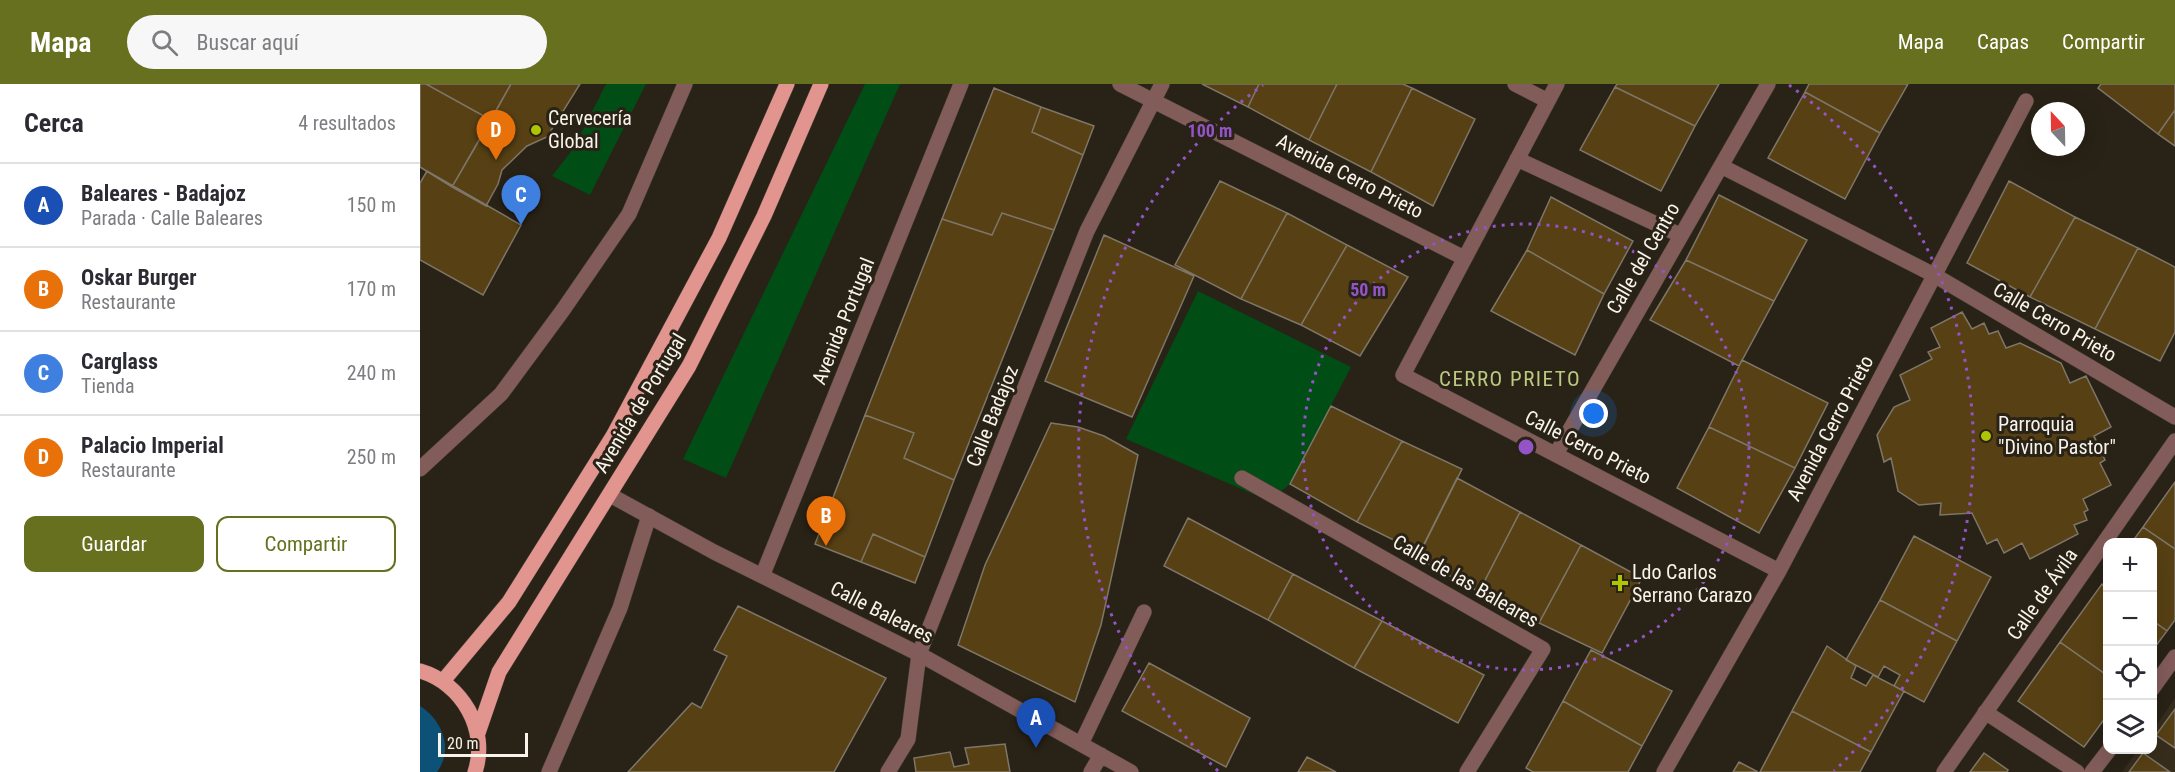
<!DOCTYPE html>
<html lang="es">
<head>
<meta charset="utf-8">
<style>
	body { margin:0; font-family:"Roboto Condensed",sans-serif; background:#f7f7f7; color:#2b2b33 }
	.controls { position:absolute; right:18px; bottom:18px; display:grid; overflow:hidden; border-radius:12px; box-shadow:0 6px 24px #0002 }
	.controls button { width:54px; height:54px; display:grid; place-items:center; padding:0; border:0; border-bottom:2px solid #e1e1e2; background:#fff; color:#2b2b33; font:30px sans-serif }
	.compass { position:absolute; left:1611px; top:18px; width:54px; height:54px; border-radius:50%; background:#fff; box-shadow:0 6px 24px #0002; rotate:338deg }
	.scale { position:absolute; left:18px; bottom:15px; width:90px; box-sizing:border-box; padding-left:6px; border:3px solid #f8f3eb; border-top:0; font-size:16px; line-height:21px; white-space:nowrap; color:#f8f3eb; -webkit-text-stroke:4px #292216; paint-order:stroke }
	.you { position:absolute; left:1174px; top:330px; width:21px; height:21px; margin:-15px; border:4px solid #fff; border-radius:50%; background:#1a73e8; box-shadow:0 0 0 9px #1a73e833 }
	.badge { display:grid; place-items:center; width:39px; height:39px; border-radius:50%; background:#66701e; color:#fff; font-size:20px; font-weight:700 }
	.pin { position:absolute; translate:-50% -50px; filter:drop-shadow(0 2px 3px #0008) }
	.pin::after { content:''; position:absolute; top:32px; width:21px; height:18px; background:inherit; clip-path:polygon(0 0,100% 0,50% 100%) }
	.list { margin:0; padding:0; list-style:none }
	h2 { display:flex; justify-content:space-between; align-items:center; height:78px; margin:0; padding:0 24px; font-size:26px }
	h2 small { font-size:20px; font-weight:400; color:#7c7c81 }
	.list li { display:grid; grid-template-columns:39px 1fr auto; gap:18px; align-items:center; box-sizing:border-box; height:84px; padding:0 24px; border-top:2px solid #e1e1e2 }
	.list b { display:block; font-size:22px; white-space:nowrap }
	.list p { margin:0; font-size:20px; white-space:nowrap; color:#7c7c81 }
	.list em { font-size:20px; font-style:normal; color:#7c7c81 }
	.actions { display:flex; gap:12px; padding:18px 24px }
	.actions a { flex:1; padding:14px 0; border:2px solid #66701e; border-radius:12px; text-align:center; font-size:21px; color:#66701e }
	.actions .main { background:#66701e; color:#fff }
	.icon { flex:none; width:33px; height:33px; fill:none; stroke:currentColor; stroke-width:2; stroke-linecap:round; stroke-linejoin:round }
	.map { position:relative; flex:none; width:1755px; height:688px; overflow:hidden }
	header { display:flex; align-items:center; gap:36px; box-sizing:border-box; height:84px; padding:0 30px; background:#66701e; color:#fff }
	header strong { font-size:28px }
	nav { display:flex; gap:33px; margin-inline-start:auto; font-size:21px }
	.search { width:420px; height:54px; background:#f7f7f7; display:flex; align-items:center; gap:15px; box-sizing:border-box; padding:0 21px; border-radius:33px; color:#7c7c81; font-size:22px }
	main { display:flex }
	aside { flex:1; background:#fff }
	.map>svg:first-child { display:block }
	.education { fill:#372d1d }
	.green { fill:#004d15 }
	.water { fill:#0e5177 }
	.building { fill:#574014; stroke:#7e7668; stroke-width:1.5 }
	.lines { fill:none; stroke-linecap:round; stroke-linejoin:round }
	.lane-casing { stroke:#463f34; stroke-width:16 }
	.street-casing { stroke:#463f34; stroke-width:16 }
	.primary-casing { stroke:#463f34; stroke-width:16 }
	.lane { stroke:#825c59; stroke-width:15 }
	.street { stroke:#825c59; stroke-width:15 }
	.primary { stroke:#e2948f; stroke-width:15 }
	.ring { fill:none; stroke:#9454c8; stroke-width:3; stroke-dasharray:3 6 }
	.poi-dot { fill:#afc504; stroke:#292216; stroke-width:2 }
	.labels { text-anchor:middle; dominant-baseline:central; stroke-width:6; stroke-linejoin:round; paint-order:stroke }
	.poi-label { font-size:20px; fill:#f8f3eb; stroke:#292216; text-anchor:start }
	.street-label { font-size:20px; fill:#f8f3eb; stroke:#292216 }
	.neighbourhood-label { font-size:21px; letter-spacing:1.5px; fill:#bcca7f; stroke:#292216 }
	.centre { fill:#9454c8; stroke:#292216; stroke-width:3 }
	.ring-label { font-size:18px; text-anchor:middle; font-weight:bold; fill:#9454c8; stroke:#292216; stroke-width:6; stroke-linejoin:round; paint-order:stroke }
</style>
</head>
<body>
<header>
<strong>Mapa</strong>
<div class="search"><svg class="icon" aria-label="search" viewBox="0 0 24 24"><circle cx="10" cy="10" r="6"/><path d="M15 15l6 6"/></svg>Buscar aquí</div>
<nav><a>Mapa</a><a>Capas</a><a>Compartir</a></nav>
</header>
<main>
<aside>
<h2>Cerca<small>4 resultados</small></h2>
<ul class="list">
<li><span class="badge" style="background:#1a4fb4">A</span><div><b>Baleares - Badajoz</b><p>Parada · Calle Baleares</p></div><em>150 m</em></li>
<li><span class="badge" style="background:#e8710a">B</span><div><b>Oskar Burger</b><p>Restaurante</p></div><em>170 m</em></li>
<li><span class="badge" style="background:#3f7fe0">C</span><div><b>Carglass</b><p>Tienda</p></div><em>240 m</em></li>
<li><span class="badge" style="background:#e8710a">D</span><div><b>Palacio Imperial</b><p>Restaurante</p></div><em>250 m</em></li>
</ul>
<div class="actions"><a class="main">Guardar</a><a>Compartir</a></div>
</aside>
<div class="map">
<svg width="1755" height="688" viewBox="0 0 1755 688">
	<rect width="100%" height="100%" fill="#292216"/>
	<path class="education" d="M1755 614V688H1702L1718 666H1732L1733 646Z"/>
	<path class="green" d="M186 0H226L170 111 132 92 153 65Z
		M445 0H480L306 394 263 375Z
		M778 207 931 283 870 400 849 417 706 355Z"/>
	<path class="water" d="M0 622C22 636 34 665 17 688H0Z"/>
	<path class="building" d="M0 0H6L71 36 32 103 0 83Z
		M6 0H91L71 36Z
		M91 0H160L127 53 107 62 82 86 78 100 66 122 32 103Z
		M782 0H839L828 23Z
		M839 0H917L889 56 828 23Z
		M917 0H983L992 4 951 88 889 56Z
		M1197 0H1299L1275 42 1195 3Z
		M1389 0H1488L1460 49 1385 8Z
		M1681 0H1755V26L1738 50 1678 4Z
		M1195 3 1275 42 1241 107 1160 66Z
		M574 4 621 23 612 48 663 71 634 146 582 129 572 151 522 135Z
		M992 4 1055 35 1013 122 951 88Z
		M1385 8 1460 49 1425 115 1348 74Z
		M621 23 674 42 663 71 612 48Z
		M1755 26V62L1738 50Z
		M7 87 101 141 63 211 0 176V99Z
		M800 97 867 129 821 215 755 181Z
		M1589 97 1655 133 1610 213 1547 179Z
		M1299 111 1387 156 1354 217 1266 176Z
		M1131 113 1213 157 1184 210 1107 166Z
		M582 129 634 146 534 396 484 374 494 349 445 331 522 135 572 151Z
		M867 129 927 161 881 241 821 215Z
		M1655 133 1718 164 1675 245 1610 213Z
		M684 151 774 192 712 333 625 297Z
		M927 161 988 193 940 272 881 241Z
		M1718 164 1755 183V248L1740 277 1675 245Z
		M1107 166 1184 210 1155 271 1071 227Z
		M1266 176 1354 217 1319 282 1230 236Z
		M1542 228 1552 245 1564 239 1569 250 1578 247 1586 264 1600 259 1641 279 1650 299 1666 292 1691 343 1674 352 1685 376 1680 379 1691 401 1663 415 1668 426 1664 428 1667 436 1654 441 1658 450 1610 475 1602 459 1584 469 1577 455 1567 460 1552 429 1520 431 1521 419 1499 421 1478 407 1471 374 1464 378 1457 351 1474 323 1490 316 1480 291 1512 275 1508 268 1520 263 1511 244Z
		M1322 276 1408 319 1375 384 1289 343Z
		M911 322 982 357 937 438 870 400Z
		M445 331 494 349 484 374 534 396 505 473 453 450 441 478 395 460Z
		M631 339 658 343 684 352 718 371 681 541 655 618 538 561 565 481Z
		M1289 343 1375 384 1339 449 1257 404Z
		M982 357 1042 385 1000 469 937 438Z
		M1037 394 1100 428 1059 508 997 474Z
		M1755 398V465L1723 443Z
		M1100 428 1161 461 1119 539 1059 508Z
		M768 434 873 490 848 536 744 482Z
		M1723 443 1755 465V536L1747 547 1732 536V458H1712Z
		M453 450 505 473 495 499 441 478Z
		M1494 452 1571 493 1537 557 1460 516Z
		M1161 461 1222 494 1182 569 1119 539Z
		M873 490 962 537 934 584 848 536Z
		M1682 500 1688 505V592L1640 558Z
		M1460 516 1537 557 1504 618 1474 602 1480 591 1464 582 1458 593 1426 576Z
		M318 522 466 594 414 688H208L272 619 281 624 307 572 294 566Z
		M1732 536 1747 547 1732 567Z
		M962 537 1064 591 1038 639 934 584Z
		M1640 558 1688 592V630L1664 663 1598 617Z
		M1407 562 1436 582 1431 594 1446 602 1453 591 1484 607 1451 668 1372 627Z
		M1171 566 1252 607 1222 662 1143 617Z
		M729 579 830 634 806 683 702 627Z
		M1143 617 1222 662 1208 688H1113L1106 684Z
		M1755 625V664L1736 651Z
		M1372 627 1451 668 1440 688H1340Z
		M585 660 590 688H496L494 674 530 668 534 683 549 680 545 664Z
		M1564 669 1588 686 1587 688H1550Z
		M1723 669 1750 688H1709Z
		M887 673 916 688H878Z
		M1319 678 1338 688H1313Z"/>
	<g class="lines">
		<g class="lane-casing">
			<path id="lane" d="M822 394 1123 565 1047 688
				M129 688 200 524 229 432"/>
		</g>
		<g class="street-casing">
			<path id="street" d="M700 0 1044 174
				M1095 0 1128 17
				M1137 0 983 291 1359 487
				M1097 75 1260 151
				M1301 82 1514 191 1755 333
				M1136 370 1348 0
				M0 385 81 310 143 226 209 130 265 0
				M190 411 294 468 499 570 711 688
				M343 490 541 0
				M1732 605 1755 573
				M1565 628 1657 688
				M661 660 724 528
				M468 688 488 655 499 570 667 147 742 0
				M671 688 681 671
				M1244 688 1359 487 1606 17
				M1524 688 1755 357
				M1672 688 1689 666"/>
		</g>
		<g class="primary-casing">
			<path id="primary" d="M0 587C42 599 69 646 55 688
				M23 597 89 518 193 352 299 154 367 0
				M58 649 79 588 269 282 344 132 401 0"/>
		</g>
		<use href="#lane" class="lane"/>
		<use href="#street" class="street"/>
		<use href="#primary" class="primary"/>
	</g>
	<g class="ring">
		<circle cx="1106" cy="363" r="223"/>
		<path d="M798 687A447 447 0 0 1 843 1M1369 1A447 447 0 0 1 1414 687"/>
	</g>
	<g class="poi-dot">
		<circle cx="116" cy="46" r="6"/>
		<circle cx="1566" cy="352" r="6"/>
		<path d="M1197 490h6v6h6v6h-6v6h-6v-6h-6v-6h6z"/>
	</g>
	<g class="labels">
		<g class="poi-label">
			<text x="128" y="34">Cervecería<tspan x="128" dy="23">Global</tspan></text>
			<text x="1578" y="340">Parroquia<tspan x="1578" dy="23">"Divino Pastor"</tspan></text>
			<text x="1212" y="488">Ldo Carlos<tspan x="1212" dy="23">Serrano Carazo</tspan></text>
		</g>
		<g class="street-label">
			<text transform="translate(930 92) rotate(27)">Avenida Cerro Prieto</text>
			<text transform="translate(1223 174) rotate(-60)">Calle del Centro</text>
			<text transform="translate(423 237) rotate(-68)">Avenida Portugal</text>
			<text transform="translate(1635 238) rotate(30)">Calle Cerro Prieto</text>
			<text transform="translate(220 319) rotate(-59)">Avenida de Portugal</text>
			<text transform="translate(572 332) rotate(-68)">Calle Badajoz</text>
			<text transform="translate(1410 344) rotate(-62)">Avenida Cerro Prieto</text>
			<text transform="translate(1168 363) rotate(27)">Calle Cerro Prieto</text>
			<text transform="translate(1046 497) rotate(30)">Calle de las Baleares</text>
			<text transform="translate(1622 510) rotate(-55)">Calle de Ávila</text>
			<text transform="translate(462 528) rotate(27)">Calle Baleares</text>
		</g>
		<g class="neighbourhood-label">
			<text x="1090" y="295">CERRO PRIETO</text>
		</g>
	</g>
	<circle cx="1106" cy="363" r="9" class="centre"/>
	<g class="ring-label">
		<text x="790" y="53">100 m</text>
		<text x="948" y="212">50 m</text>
	</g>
</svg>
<div class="controls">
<button>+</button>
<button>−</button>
<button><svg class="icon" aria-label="locate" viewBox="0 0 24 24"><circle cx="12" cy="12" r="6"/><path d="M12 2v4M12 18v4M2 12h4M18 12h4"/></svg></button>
<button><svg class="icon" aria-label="layers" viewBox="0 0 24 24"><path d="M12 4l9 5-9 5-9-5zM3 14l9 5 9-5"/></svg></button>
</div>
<svg class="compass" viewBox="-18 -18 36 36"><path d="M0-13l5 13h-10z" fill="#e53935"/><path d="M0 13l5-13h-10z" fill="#7c7c81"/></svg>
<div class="scale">20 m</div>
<div class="you"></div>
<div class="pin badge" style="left:616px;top:664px;background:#1a4fb4">A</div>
<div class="pin badge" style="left:406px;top:462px;background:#e8710a">B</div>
<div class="pin badge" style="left:101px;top:141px;background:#3f7fe0">C</div>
<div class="pin badge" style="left:76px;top:76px;background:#e8710a">D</div>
</div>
</main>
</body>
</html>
